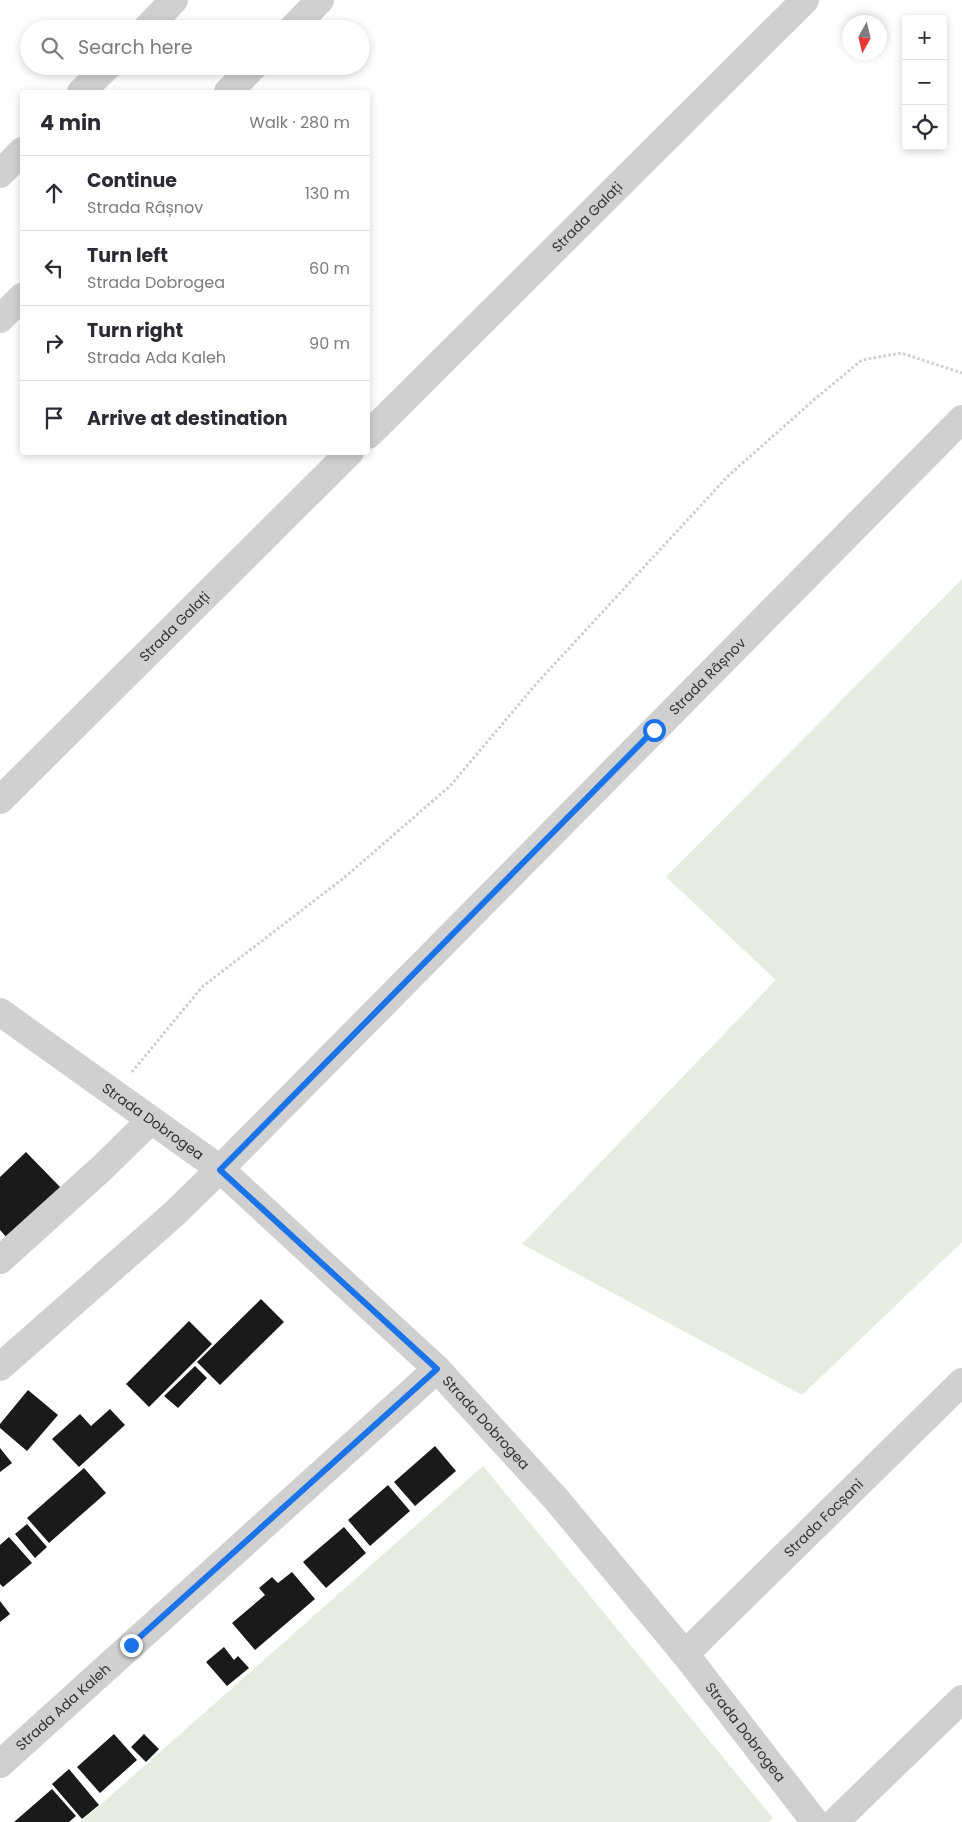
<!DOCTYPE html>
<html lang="en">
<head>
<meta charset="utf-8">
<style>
	body { margin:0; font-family:Poppins,sans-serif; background:#f7f7f7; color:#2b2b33 }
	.controls { position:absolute; right:15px; top:15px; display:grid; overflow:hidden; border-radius:5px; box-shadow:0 2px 8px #0003 }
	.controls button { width:45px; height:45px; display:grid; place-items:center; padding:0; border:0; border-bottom:1px solid #e1e1e2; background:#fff; color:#2b2b33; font:25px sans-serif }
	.compass { position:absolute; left:842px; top:15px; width:45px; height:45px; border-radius:50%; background:#fff; box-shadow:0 2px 8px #0003; rotate:188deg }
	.stop { position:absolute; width:15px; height:15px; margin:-11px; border:4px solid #1a73e8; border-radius:50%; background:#fff }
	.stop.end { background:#1a73e8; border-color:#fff; box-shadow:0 1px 5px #0008 }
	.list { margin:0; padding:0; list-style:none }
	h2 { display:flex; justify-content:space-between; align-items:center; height:65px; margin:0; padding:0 20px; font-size:21px }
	h2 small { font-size:16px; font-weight:400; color:#7c7c81 }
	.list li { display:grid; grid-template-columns:32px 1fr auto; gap:15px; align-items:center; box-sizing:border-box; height:75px; padding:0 20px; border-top:1px solid #e1e1e2 }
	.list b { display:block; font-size:19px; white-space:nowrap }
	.list p { margin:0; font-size:16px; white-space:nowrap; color:#7c7c81 }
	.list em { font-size:16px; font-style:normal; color:#7c7c81 }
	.icon { flex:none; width:28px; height:28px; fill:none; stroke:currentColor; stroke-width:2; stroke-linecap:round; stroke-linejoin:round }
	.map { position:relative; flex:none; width:962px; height:1822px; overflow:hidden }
	.search { position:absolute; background:#fff; box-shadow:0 2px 8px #0003; left:20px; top:20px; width:350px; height:55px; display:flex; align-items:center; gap:12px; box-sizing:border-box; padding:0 18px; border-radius:28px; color:#7c7c81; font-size:19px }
	.panel { position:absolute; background:#fff; box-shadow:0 2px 8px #0003; left:20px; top:90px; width:350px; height:365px; border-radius:5px }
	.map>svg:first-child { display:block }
	.green { fill:#e6ecdf }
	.building { fill:#1a1a1a }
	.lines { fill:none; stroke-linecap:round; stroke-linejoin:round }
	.path { stroke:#cdcdcd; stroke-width:3; stroke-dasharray:2.5 2.5; stroke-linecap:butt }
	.minor { stroke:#d0d0d0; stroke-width:28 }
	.route { stroke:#1a73e8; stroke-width:6 }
	.labels { text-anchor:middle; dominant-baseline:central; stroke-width:5; stroke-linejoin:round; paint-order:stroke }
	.street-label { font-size:14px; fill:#333; stroke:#fff }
</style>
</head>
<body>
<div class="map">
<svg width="962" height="1822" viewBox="0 0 962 1822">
	<rect width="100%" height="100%" fill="#fff"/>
	<path class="green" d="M962 579V1242L802 1395 522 1244 776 980 666 877Z
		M483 1466 773 1818 769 1822H81Z"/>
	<path class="building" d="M26 1152 62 1189 8 1239 0 1230V1177Z
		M261 1299 284 1322 220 1385 197 1362Z
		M189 1321 212 1344 149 1407 126 1384Z
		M195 1366 207 1378 178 1408 164 1396Z
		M28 1390 58 1415 27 1451 0 1428V1424Z
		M110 1409 125 1425 79 1467 52 1439 80 1414 91 1426Z
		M435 1446 456 1471 415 1506 394 1482Z
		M0 1448 12 1463 0 1472Z
		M84 1468 106 1493 49 1543 27 1518Z
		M388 1485 410 1511 370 1546 348 1520Z
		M27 1524 47 1547 35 1558 15 1534Z
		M344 1527 366 1553 326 1588 303 1562Z
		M9 1537 32 1563 3 1587 0 1584V1545Z
		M292 1572 315 1599 255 1650 232 1623 265 1595 259 1588 272 1577 278 1583Z
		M0 1601 10 1614 0 1622Z
		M224 1647 234 1660 238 1656 249 1668 227 1686 206 1662Z
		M114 1734 137 1760 100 1793 77 1767Z
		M144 1734 159 1749 146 1762 131 1747Z
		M69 1769 99 1805 82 1819 52 1784Z
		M52 1789 76 1816 69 1822H14Z"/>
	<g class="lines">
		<path class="path" d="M132 1072 202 987 345 877 450 786 536 684 728 476 816 398 862 360 901 353 962 373"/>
		<g class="minor">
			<path d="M146 29 174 0"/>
			<path d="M292 29 320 0"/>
			<path d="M81 92 108 66"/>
			<path d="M228 92 254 66"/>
			<path d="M0 174 22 151"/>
			<path d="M0 319 22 297"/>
			<path id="s1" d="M368 435 805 0"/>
			<path id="s2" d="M0 800 350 452"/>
			<path id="s3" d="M0 1012 220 1169 437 1369 556 1499 685 1654 815 1822"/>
			<path d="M0 1260 102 1168 151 1120"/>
			<path id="s4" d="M0 1367 175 1213 220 1169 962 419"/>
			<path id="s5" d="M685 1654 962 1382"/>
			<path id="s6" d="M0 1764 437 1369"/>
			<path d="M835 1822 962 1699"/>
		</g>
	</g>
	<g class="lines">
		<path class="route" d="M131 1645 437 1369 220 1170 654 730"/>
	</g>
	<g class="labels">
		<g class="street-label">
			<text stroke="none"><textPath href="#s1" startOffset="309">Strada Galați</textPath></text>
			<text stroke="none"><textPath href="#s2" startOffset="246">Strada Galați</textPath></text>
			<text stroke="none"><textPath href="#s4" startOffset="989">Strada Râșnov</textPath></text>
			<text stroke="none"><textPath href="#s3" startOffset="188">Strada Dobrogea</textPath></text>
			<text stroke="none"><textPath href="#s3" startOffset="638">Strada Dobrogea</textPath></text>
			<text stroke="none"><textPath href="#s5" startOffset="194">Strada Focșani</textPath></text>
			<text stroke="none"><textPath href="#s6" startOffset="85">Strada Ada Kaleh</textPath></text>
			<text stroke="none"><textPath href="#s3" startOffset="1042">Strada Dobrogea</textPath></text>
		</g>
	</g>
</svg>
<div class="controls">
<button>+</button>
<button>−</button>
<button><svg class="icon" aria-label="locate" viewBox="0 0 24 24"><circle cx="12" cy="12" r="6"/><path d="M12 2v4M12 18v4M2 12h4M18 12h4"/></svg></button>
</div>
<svg class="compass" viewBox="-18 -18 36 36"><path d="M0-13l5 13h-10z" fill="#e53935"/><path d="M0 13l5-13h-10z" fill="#7c7c81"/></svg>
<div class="stop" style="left:654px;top:730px"></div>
<div class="stop end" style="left:131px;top:1645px"></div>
<div class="search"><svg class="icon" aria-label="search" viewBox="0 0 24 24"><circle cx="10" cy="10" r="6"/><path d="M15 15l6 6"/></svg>Search here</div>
<section class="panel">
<h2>4 min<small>Walk · 280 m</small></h2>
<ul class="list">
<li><svg class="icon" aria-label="ahead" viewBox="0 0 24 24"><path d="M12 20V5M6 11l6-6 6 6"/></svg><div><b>Continue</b><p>Strada Râșnov</p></div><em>130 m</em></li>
<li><svg class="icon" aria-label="left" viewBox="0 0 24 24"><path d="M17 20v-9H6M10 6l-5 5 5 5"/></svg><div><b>Turn left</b><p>Strada Dobrogea</p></div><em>60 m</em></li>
<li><svg class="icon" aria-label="right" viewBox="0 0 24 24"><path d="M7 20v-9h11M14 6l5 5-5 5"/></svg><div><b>Turn right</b><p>Strada Ada Kaleh</p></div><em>90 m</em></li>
<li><svg class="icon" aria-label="arrive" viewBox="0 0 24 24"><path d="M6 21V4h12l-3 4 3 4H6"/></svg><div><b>Arrive at destination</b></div></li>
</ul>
</section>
</div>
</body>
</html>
